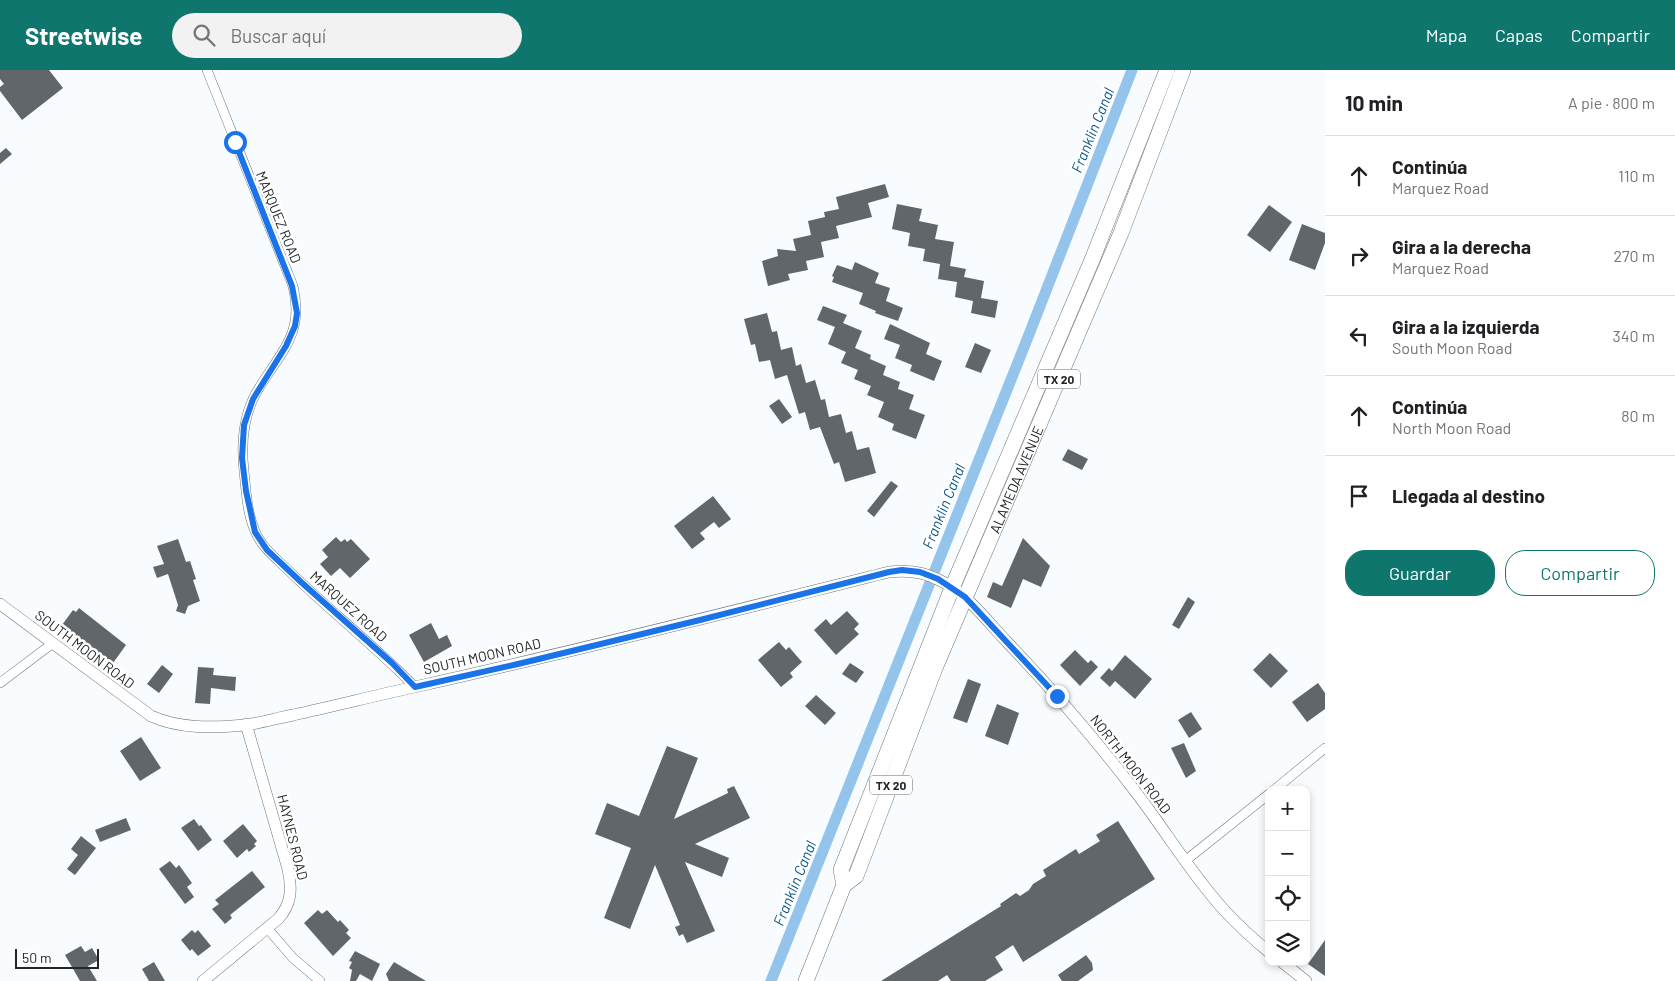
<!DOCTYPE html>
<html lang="es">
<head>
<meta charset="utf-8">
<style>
	body { margin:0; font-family:Barlow,sans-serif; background:#f2f2f2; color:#202124 }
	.controls { position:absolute; right:15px; bottom:15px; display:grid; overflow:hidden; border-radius:10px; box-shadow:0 2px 8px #0003 }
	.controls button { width:45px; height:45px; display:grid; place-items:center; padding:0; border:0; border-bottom:1px solid #e0e0e0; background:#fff; color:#202124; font:25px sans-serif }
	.scale { position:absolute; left:15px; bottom:12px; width:84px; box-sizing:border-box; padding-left:5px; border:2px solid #232627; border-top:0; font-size:14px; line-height:18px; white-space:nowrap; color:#232627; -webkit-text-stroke:4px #fff; paint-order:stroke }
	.stop { position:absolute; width:15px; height:15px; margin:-11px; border:4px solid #1a73e8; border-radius:50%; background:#fff }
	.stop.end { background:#1a73e8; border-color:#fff; box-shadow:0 1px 5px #0008 }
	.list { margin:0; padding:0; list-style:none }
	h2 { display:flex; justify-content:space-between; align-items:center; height:65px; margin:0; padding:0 20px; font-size:21px }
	h2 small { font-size:16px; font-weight:400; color:#757577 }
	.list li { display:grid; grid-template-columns:32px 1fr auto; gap:15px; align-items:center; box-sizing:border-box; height:80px; padding:0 20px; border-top:1px solid #e0e0e0 }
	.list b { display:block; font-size:19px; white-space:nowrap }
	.list p { margin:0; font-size:16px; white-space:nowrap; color:#757577 }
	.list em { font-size:16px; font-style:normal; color:#757577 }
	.actions { display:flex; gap:10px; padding:15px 20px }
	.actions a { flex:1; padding:11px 0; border:1px solid #0f766e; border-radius:20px; text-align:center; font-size:18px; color:#0f766e }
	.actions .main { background:#0f766e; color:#fff }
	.icon { flex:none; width:28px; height:28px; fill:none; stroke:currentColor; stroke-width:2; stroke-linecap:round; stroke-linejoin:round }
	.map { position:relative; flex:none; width:1325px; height:911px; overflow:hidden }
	header { display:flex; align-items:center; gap:30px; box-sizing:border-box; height:70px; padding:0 25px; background:#0f766e; color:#fff }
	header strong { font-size:24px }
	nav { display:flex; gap:28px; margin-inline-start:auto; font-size:18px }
	.search { width:350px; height:45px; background:#f2f2f2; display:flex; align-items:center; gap:12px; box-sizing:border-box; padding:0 18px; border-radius:28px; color:#757577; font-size:19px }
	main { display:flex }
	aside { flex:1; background:#fff }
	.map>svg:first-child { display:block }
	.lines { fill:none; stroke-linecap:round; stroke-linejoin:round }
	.canal { stroke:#94c4eb; stroke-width:11 }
	.building { fill:#61666b }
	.minor-casing { stroke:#6f7479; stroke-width:10 }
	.tertiary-casing { stroke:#6f7479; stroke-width:12 }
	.primary-casing { stroke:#6f7479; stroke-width:16 }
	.minor { stroke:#fff; stroke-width:9 }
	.tertiary { stroke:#fff; stroke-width:11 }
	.primary { stroke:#fff; stroke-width:15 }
	.route { stroke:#1a73e8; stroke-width:6 }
	.labels { text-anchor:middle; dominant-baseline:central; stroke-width:5; stroke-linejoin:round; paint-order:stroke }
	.shield { fill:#fff; stroke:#656768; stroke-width:1 }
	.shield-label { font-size:12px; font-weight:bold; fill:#232627 }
	.street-label { font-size:14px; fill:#232627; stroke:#fff }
	.water-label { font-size:15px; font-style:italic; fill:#075888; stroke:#fff }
</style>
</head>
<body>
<header>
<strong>Streetwise</strong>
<div class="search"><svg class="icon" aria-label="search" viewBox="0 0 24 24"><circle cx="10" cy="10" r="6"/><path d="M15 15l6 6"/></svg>Buscar aquí</div>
<nav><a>Mapa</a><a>Capas</a><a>Compartir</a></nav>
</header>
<main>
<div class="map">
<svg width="1325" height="911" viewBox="0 0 1325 911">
	<rect width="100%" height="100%" fill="#f8fcff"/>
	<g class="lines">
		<path class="canal" d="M771 911 1028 267 1132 0"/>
	</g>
	<path class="building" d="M0 0H49L63 18 22 50 0 21V17L4 14 0 9Z
		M6 78 12 84 0 94V83Z
		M885 114 889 127 868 133 872 147 836 156 839 168 821 172 824 187 806 191 808 200 788 204 790 210 768 216 762 191 778 186 777 179 796 181 793 169 811 165 808 151 825 147 824 142 839 139 836 127Z
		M897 134 922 139 919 151 938 155 935 169 954 172 950 196 966 199 964 207 984 211 981 228 998 231 995 248 971 243 973 231 955 227 957 212 938 209 940 194 923 191 925 179 908 176 910 163 892 159Z
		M1269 135 1292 152 1270 182 1247 165Z
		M1302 154 1325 163V173L1315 200 1289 190Z
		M855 192 879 203 875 213 890 218 886 231 903 238 898 251 875 243 876 241 859 234 863 223 832 212 834 207 832 206 837 195 852 200Z
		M823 236 847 245 843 253 862 261 855 278 871 285 870 289 886 296 883 305 900 312 898 319 914 325 909 339 925 345 916 369 892 360 894 354 878 347 884 332 867 325 871 316 854 309 858 300 841 293 846 282 828 274 835 257 817 250Z
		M767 243 772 262 777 261 781 280 792 277 796 296 801 294 806 313 815 310 821 330 825 329 829 347 841 344 846 363 852 361 857 380 869 377 876 403 845 412 839 392 834 394 820 357 810 360 805 342 799 344 787 305 775 309 770 290 759 292 755 274 751 275 744 249Z
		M890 254 930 273 926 284 942 291 934 311 910 301 912 295 895 288 900 275 884 269Z
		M975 273 991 280 981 303 965 297Z
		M779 329 792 347 782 354 769 336Z
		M1068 379 1088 389 1082 400 1062 390Z
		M891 411 898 416 874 447 867 441Z
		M713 426 731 449 719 458 714 452 700 463 705 469 692 479 674 456Z
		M336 467 341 472 345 469 347 472 351 469 370 489 350 508 340 498 331 506 320 494 328 487 322 480Z
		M1023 468 1050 496 1041 517 1023 509 1011 538 987 527 993 512 1002 516Z
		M178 469 186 492 190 491 196 509 193 510 200 531 188 536 185 544 176 541 178 535 168 504 157 508 153 497 164 494 157 476Z
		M1188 527 1195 532 1179 559 1172 555Z
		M79 538 126 575 113 593 62 555 73 540 76 542Z
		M847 541 859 554 854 559 859 564 836 585 814 560 826 549 831 555Z
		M431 553 439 569 447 565 452 576 424 592 409 565Z
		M779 572 786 580 789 577 802 592 790 603 793 607 781 617 758 590Z
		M1075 580 1088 593 1091 590 1098 597 1080 616 1060 595Z
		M1270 583 1288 601 1271 618 1253 600Z
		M1125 585 1152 609 1135 629 1115 611 1110 617 1100 608 1109 598 1112 601Z
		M850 593 864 602 856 613 842 604Z
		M162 595 173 604 159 623 147 614Z
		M198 597 214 598 213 605 236 607 235 621 211 618 210 634 195 633Z
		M968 609 981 614 967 653 953 648Z
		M1318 613 1325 623V639L1307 652 1292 632Z
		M816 625 836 643 825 655 805 636Z
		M997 634 1019 643 1008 675 985 666Z
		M1191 642 1202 659 1189 668 1178 650Z
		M141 667 161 698 140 711 120 681Z
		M1184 673 1196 701 1186 708 1171 678Z
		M667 676 698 688 674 749 728 723 727 719 734 716 750 748 695 774 729 788 722 807 685 792 715 861 687 873 683 864 679 866 675 857 680 855 655 795 630 859 604 848 631 778 595 764 607 733 639 746Z
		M126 748 131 760 100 772 95 760Z
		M194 749 199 756 201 755 212 770 198 781 181 758Z
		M1118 751 1155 809 1023 892 1013 875 995 887 1003 900 985 911H951L947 905 938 911H881L1001 836 1000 834 1016 823 1020 826 1029 820 1033 814 1046 806 1043 800 1076 779 1079 784 1100 771 1096 765Z
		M243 754 257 771 254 774 256 776 249 782 247 779 237 788 223 771Z
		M81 766 96 778 75 805 67 799 78 785 71 779Z
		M170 791 176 798 179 795 192 813 187 817 194 827 185 834 159 799Z
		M252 801 265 817 230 845 232 848 225 854 212 839 219 834 215 830Z
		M318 840 322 844 327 840 338 852 340 850 349 860 346 863 351 868 333 886 304 853Z
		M192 860 195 863 198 860 211 876 198 886 192 879 190 881 181 870Z
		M1325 870V906L1308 894Z
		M81 876 85 882 92 878 99 890 88 896 97 911H80L65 885Z
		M355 881 380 894 372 911 360 904 356 911H350L352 900 349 898 352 892 349 891Z
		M1086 885 1092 893 1093 900 1078 911H1062L1058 905Z
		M154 892 165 911H149L142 899Z
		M394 892 426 911H389L386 904Z"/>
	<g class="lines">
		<g class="minor-casing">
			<path id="minor" d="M207 0 293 216C305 266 279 283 256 323 243 347 241 374 244 401 246 420 247 443 255 461 261 477 277 489 289 501 330 541 375 576 415 617
				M0 613 53 573
				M1274 720 1325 678
				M1185 791 1269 724
				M267 858 293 888 320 911"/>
		</g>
		<g class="tertiary-casing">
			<path id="tertiary" d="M0 534 151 646C180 659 213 658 245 655 261 653 277 648 293 645 335 636 377 625 419 616 577 581 733 541 889 502 906 500 921 501 937 509 966 522 986 550 1007 572 1053 620 1097 671 1138 725 1167 763 1192 805 1224 840 1238 855 1253 869 1269 882
				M1282 892 1306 911
				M203 911 278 849C292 834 292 818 288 799L246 654"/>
		</g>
		<g class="primary-casing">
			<g id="primary">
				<path d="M844 815 841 800 952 518 1092 190 1167 0"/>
				<path id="s1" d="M806 911 844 815 856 806 935 598 1121 163 1183 0"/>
			</g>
		</g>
		<use href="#minor" class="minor"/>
		<use href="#tertiary" class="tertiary"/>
		<use href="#primary" class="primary"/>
	</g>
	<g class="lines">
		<path class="route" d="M235 72 292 216 297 243 295 256 286 276 253 329 244 355 242 388 246 421 255 462 267 480 301 512 392 593 415 617 518 594 700 550 889 502 902 500 920 502 938 509 965 527 1057 626"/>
	</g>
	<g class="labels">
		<g class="shield">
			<rect x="1038" y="299.5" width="42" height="19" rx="4"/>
			<rect x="870" y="705.5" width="42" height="19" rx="4"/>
		</g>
		<g class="shield-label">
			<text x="1059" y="309">TX 20</text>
			<text x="891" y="715">TX 20</text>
		</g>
		<g class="street-label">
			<text transform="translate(279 147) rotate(68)">MARQUEZ ROAD</text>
			<text stroke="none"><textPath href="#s1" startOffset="546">ALAMEDA AVENUE</textPath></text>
			<text transform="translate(349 536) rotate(42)">MARQUEZ ROAD</text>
			<text transform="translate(85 579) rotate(37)">SOUTH MOON ROAD</text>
			<text transform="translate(482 586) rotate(-13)">SOUTH MOON ROAD</text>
			<text transform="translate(1131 694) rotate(52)">NORTH MOON ROAD</text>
			<text transform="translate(293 767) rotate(76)">HAYNES ROAD</text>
		</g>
		<g class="water-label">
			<text transform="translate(1092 60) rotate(-68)">Franklin Canal</text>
			<text transform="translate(943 436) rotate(-68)">Franklin Canal</text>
			<text transform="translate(794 813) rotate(-68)">Franklin Canal</text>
		</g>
	</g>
</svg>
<div class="controls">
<button>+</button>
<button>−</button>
<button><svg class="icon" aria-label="locate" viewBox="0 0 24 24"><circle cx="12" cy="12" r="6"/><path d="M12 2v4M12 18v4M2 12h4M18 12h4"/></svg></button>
<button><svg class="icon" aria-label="layers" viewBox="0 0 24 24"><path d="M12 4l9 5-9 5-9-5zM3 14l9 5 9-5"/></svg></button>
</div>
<div class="scale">50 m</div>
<div class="stop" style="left:235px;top:72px"></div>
<div class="stop end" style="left:1057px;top:626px"></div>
</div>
<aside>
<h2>10 min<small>A pie · 800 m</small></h2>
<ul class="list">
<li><svg class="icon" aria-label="ahead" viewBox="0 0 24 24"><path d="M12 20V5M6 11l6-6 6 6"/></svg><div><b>Continúa</b><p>Marquez Road</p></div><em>110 m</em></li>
<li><svg class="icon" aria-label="right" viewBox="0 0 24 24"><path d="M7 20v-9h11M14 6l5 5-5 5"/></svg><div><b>Gira a la derecha</b><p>Marquez Road</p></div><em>270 m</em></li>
<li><svg class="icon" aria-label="left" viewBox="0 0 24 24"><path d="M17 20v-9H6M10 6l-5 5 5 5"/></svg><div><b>Gira a la izquierda</b><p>South Moon Road</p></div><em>340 m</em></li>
<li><svg class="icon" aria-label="ahead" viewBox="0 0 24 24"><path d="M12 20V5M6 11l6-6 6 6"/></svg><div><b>Continúa</b><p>North Moon Road</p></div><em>80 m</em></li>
<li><svg class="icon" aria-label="arrive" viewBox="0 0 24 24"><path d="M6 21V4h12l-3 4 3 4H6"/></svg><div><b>Llegada al destino</b></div></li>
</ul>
<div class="actions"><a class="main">Guardar</a><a>Compartir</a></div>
</aside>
</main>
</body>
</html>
